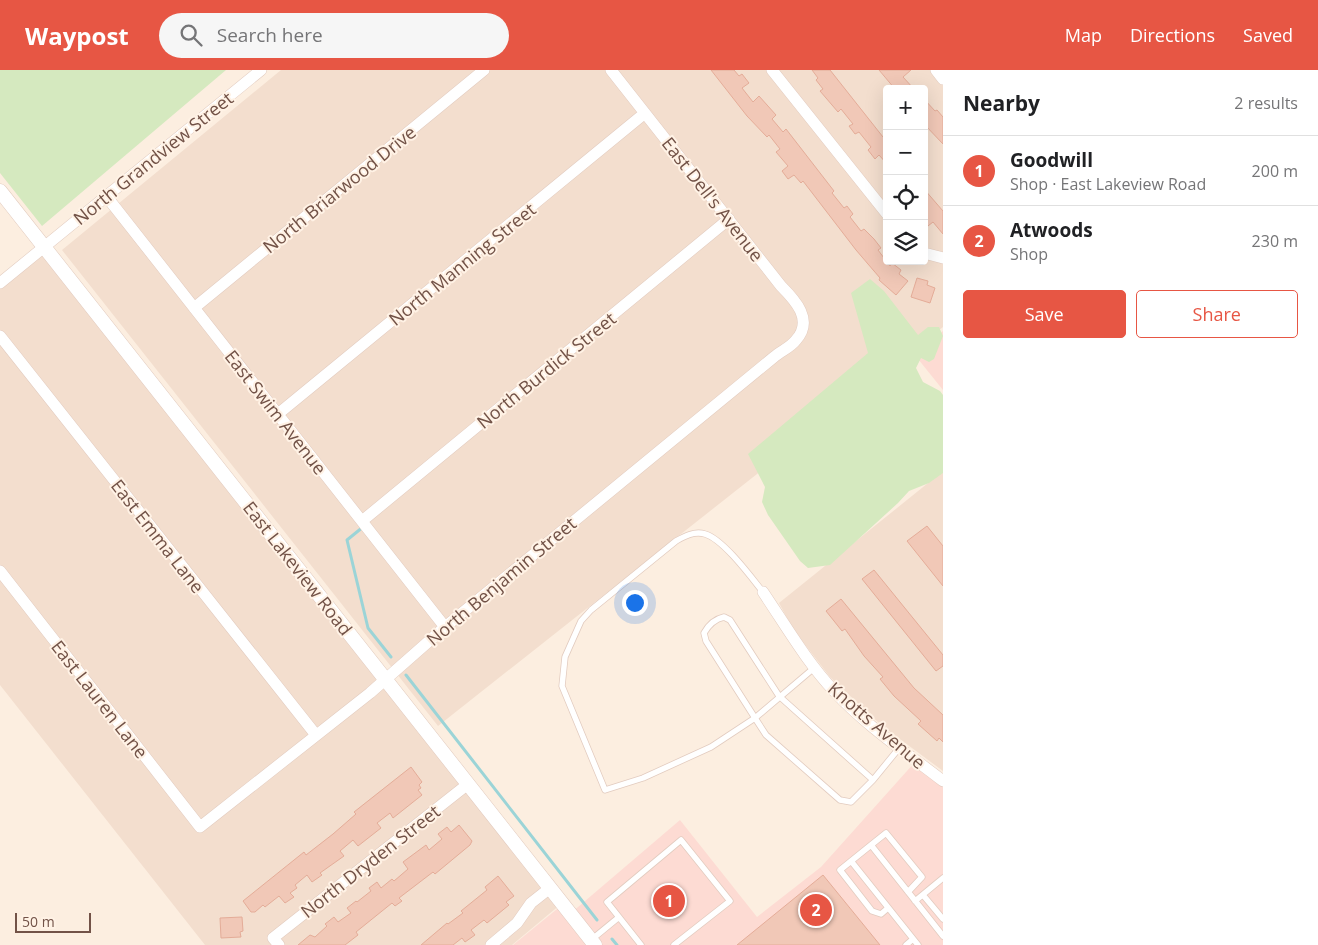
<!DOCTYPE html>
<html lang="en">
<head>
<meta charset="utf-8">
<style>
	body { margin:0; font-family:"Open Sans",sans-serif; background:#f6f6f6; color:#202124 }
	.controls { position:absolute; right:15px; top:15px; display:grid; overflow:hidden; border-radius:5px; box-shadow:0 5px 20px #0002 }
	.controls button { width:45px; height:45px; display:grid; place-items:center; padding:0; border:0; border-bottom:1px solid #e0e0e0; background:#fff; color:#202124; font:25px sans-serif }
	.scale { position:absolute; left:15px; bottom:12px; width:76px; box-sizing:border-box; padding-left:5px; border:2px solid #725247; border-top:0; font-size:14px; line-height:18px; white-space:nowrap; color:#725247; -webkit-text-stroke:4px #fff2e5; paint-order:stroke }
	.you { position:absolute; left:634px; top:532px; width:18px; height:18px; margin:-12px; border:4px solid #fff; border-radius:50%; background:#1a73e8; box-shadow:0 0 0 8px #1a73e833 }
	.badge { display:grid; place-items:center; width:32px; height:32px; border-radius:50%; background:#e75644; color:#fff; font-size:16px; font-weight:700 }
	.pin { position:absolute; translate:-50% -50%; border:2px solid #fff; box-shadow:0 1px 5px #0006 }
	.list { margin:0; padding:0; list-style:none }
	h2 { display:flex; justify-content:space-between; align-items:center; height:65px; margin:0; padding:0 20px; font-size:21px }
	h2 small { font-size:16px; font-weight:400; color:#757577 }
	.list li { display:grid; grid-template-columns:32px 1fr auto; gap:15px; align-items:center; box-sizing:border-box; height:70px; padding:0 20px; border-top:1px solid #e0e0e0 }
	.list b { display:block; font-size:19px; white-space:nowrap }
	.list p { margin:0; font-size:16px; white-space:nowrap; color:#757577 }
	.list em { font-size:16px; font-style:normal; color:#757577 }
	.actions { display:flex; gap:10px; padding:15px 20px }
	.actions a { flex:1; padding:11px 0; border:1px solid #e75644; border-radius:5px; text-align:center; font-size:18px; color:#e75644 }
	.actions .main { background:#e75644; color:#fff }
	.icon { flex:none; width:28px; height:28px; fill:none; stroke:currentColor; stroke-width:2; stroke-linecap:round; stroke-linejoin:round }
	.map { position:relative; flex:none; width:943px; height:875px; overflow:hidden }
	header { display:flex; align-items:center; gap:30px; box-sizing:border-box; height:70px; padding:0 25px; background:#e75644; color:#fff }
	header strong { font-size:24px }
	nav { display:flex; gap:28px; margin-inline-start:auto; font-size:18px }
	.search { width:350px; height:45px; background:#f6f6f6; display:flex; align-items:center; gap:12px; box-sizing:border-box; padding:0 18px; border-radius:28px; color:#757577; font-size:19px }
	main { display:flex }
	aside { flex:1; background:#fff }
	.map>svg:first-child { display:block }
	.residential { fill:#f3dece; fill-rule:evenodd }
	.commercial { fill:#fddbd3 }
	.green { fill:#d5e9bf }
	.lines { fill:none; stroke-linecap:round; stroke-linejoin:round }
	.stream { stroke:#9bd4d7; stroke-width:3 }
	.building { fill:#f1c8b7; stroke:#e4ac98 }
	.service-casing { stroke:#e2cbbf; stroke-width:7 }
	.minor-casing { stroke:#e2cbbf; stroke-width:12 }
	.tertiary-casing { stroke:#e2cbbf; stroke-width:15 }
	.service { stroke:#fff; stroke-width:5.5 }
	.minor { stroke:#fff; stroke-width:11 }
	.tertiary { stroke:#fff; stroke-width:14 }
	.labels { text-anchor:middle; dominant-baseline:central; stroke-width:4; stroke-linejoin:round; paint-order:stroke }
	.street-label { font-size:18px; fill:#725247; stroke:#fff2e5 }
</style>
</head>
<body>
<header>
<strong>Waypost</strong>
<div class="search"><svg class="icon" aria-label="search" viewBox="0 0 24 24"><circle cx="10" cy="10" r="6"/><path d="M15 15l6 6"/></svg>Search here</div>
<nav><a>Map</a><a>Directions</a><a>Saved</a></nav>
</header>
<main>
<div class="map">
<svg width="943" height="875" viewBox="0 0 943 875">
	<rect width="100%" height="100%" fill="#fceee0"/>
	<path class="residential" d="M281 0H943V257L438 656 62 180ZM887 19H924V191H887Z
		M44 178 561 834 512 875H205L0 615V215Z
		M943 401V701L881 655 830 607 793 559 779 533Z"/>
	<path class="commercial" d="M943 261V320L914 284Z
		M915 692 943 714V875H597L571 843 680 750 757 847 821 797Z
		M562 835 590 875H513Z"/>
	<path class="green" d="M0 0H226L42 156 0 103Z
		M870 209 884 221 918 265 928 257H939L943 266 934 289 929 292 921 288 916 298 923 312 940 321 943 325V403L929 413 909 421 898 433 830 495 808 498 800 491 768 445 762 432 765 417 748 384 868 283 851 223Z"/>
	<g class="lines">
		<path class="stream" d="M363 457 347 470 368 558 391 587
			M406 605 597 850
			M612 869 617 875"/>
	</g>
	<path class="building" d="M711 0H734L739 6 742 4 749 13 742 18 753 32 759 26 776 45 772 49 783 62 786 59 834 121 832 123 844 138 847 136 853 144 850 147 861 161 864 159 874 169 881 178 878 180 890 196 892 193 901 200 899 204 908 211 896 225 879 210 880 208 856 180 803 111 801 113 794 105 788 109 782 101 788 96 776 82 780 79 769 65 767 67 747 46Z
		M812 0H830L883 67 887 64V94L879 85 875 89 868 80 871 77 859 62 855 64 849 56 853 54 841 39 838 42 820 21 823 19 816 10 818 8Z
		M879 0H911L903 7 914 19H895Z
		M924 29 935 41 937 40 943 47V74L924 54Z
		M924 119 943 141V164L933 152 928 156 924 151Z
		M917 208 928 211 927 215 935 218 930 233 911 227Z
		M927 456 943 476V516L907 471Z
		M874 500 943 585V596L936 601 862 509Z
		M841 529 914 618 943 645V672L939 668 937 671 918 654 921 651 894 626 880 609 883 607 864 586 845 559 842 561 826 541Z
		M411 697 422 712 419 715 421 718 418 720 422 725 393 748 390 743 377 753 381 758 358 776 353 770 340 781 344 786 320 803 322 805 312 812 307 805 295 815 297 818 290 823 294 827 285 833 279 826 265 837 263 835 255 842H251L243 831 304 782 306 785 333 764 356 744 354 742Z
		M459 755 472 771 470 775 435 804 433 802 399 828 402 831 395 836 392 833 356 862 358 865 345 875H298L310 865 315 867 327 856 325 854 334 847 338 852 351 843 347 838 356 831 357 832 371 821 369 818 377 812 381 818 392 809 394 811 408 799 403 792 426 775 429 780 442 769 438 764 447 757 451 762Z
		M823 805 880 875H737Z
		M498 806 514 826 506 832 509 835 487 853 484 850 471 860 475 865 465 872 462 868 453 875H421L447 853 448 854 463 843 461 841 487 820 485 817Z
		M242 847 243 861 240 862 241 867 221 868 220 848Z"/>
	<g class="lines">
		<g class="service-casing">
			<path id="service" d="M763 522C751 507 723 469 705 464 694 461 685 466 676 471L591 540 581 551 565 587 562 616 605 720 643 708 711 677 755 648 766 665 840 730 851 732 873 710 779 626 730 550 724 547C715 549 709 554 704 563L706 571 755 648 814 598
				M873 710 900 677
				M871 775 886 763 922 807 908 822
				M851 791 918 875
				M923 825 943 849
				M915 831 943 808
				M888 838 881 844 872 841 840 800 871 775 943 866
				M591 870 619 847
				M641 875 607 832 681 770 730 831 674 875
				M906 875 913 869"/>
		</g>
		<g class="minor-casing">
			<path id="minor" d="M772 0 887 144
				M936 0 943 9
				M107 127 445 557
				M924 183 943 188
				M0 213 261 0
				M194 238 484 0
				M0 266 316 665
				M278 344 645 43
				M362 451 729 149
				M0 501 200 757 370 623 445 557 774 287C781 281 791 277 796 270 814 250 795 230 781 216L611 0
				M763 522C786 556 806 591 834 621 865 655 907 683 943 711
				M279 875 273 868 468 714
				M491 875 517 853 531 833 550 818"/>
		</g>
		<g class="tertiary-casing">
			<path id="tertiary" d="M0 121 595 875"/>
		</g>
		<use href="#service" class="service"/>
		<use href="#minor" class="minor"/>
		<use href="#tertiary" class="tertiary"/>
	</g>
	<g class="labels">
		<g class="street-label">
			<text transform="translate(153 88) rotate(-39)">North Grandview Street</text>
			<text transform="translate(339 119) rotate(-39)">North Briarwood Drive</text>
			<text transform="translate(713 129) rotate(52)">East Dell's Avenue</text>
			<text transform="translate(462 194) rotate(-39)">North Manning Street</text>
			<text transform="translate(546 300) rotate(-39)">North Burdick Street</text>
			<text transform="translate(276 342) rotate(52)">East Swim Avenue</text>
			<text transform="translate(158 466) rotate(52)">East Emma Lane</text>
			<text transform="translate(298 498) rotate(52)">East Lakeview Road</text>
			<text transform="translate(501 511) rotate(-40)">North Benjamin Street</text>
			<text transform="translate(100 629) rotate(52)">East Lauren Lane</text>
			<text transform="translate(877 655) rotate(41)">Knotts Avenue</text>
			<text transform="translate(370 791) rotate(-38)">North Dryden Street</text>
		</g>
	</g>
</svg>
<div class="controls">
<button>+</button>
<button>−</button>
<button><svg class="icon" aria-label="locate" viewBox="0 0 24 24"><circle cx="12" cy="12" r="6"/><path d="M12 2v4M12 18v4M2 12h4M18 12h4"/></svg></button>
<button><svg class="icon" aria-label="layers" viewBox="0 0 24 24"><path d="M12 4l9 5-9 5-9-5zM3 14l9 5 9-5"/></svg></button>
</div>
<div class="scale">50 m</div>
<div class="you"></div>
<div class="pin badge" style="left:669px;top:831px">1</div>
<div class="pin badge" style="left:816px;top:840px">2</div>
</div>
<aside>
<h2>Nearby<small>2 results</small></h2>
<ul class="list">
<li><span class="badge">1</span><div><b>Goodwill</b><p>Shop · East Lakeview Road</p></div><em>200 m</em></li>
<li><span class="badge">2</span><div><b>Atwoods</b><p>Shop</p></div><em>230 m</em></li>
</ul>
<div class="actions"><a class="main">Save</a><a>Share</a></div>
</aside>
</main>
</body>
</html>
